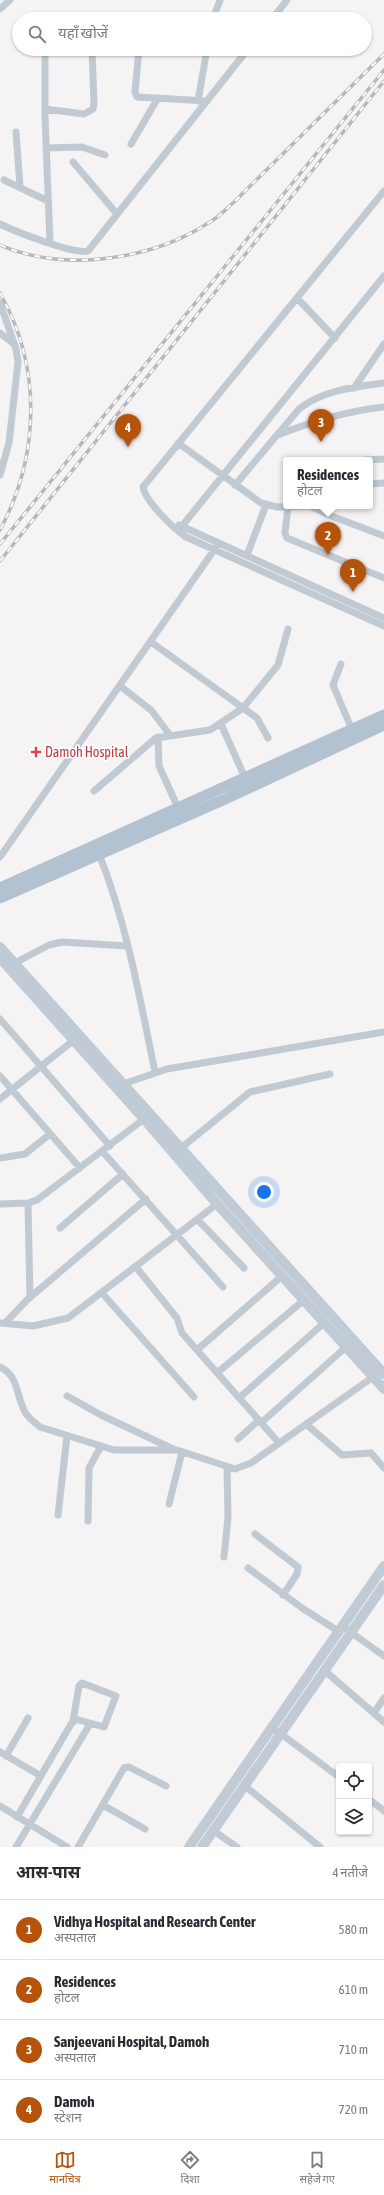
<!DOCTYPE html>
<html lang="hi">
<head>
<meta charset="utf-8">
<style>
	body { margin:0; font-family:"Asap Condensed","Noto Sans Devanagari",sans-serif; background:#f2f2f3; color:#2b2b33 }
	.controls { position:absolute; right:12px; bottom:12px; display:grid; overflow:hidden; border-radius:4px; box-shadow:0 1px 3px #0004 }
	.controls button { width:36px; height:36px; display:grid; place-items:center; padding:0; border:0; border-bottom:1px solid #e1e1e2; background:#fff; color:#2b2b33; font:20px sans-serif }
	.you { position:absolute; left:264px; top:1192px; width:14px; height:14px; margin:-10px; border:3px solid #fff; border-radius:50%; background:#1a73e8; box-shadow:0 0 0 6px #1a73e833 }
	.badge { display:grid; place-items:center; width:26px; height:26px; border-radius:50%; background:#b45309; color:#fff; font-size:13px; font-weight:700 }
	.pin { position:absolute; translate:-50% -33px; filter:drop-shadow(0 1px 2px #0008) }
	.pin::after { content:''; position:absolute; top:21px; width:14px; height:12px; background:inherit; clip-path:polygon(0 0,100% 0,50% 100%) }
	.popup { position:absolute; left:283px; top:457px; width:90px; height:52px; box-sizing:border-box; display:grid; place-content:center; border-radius:4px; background:#fff; filter:drop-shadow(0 1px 3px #0005); font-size:13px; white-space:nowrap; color:#7c7c81 }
	.popup b { font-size:15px; color:#2b2b33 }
	.popup::after { content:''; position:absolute; left:50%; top:100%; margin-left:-8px; border:8px solid transparent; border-top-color:#fff }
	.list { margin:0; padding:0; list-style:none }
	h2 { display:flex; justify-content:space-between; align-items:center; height:52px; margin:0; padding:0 16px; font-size:17px }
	h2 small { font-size:13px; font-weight:400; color:#7c7c81 }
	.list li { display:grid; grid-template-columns:26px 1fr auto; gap:12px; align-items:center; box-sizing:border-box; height:60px; padding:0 16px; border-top:1px solid #e1e1e2 }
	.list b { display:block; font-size:15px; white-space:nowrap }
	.list p { margin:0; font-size:13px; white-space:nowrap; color:#7c7c81 }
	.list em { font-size:13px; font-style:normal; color:#7c7c81 }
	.icon { flex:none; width:22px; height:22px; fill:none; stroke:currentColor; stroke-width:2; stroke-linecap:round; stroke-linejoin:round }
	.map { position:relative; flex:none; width:384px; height:1847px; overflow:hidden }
	.search { position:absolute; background:#fff; box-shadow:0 1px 3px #0004; left:12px; right:12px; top:12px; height:44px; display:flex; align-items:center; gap:10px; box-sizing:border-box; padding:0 14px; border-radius:22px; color:#7c7c81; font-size:15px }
	.sheet { height:292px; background:#fff }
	nav { display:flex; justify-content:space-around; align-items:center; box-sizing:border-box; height:56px; border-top:1px solid #e1e1e2; background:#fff; font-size:11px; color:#7c7c81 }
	nav a { display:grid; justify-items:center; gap:2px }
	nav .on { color:#b45309 }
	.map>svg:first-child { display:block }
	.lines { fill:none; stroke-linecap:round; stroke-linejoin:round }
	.street { stroke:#c1cad2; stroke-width:7 }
	.secondary { stroke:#c1cbd6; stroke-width:10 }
	.primary { stroke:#b3c2d1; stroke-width:11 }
	.rail-casing { stroke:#b5b8bd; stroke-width:3.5 }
	.rail { stroke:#fff; stroke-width:2; stroke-dasharray:6; stroke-linecap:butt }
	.health-dot { fill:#e0444e; stroke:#fff; stroke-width:1.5 }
	.labels { text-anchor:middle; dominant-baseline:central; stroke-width:3.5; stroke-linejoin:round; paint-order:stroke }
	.health-label { font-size:14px; fill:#be3a42; stroke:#fff; text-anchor:start }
</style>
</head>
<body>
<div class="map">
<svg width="384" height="1847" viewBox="0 0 384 1847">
	<rect width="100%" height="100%" fill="#f5f3f3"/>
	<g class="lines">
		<path class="street" d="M0 9 10 0
			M213 19 220 0
			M272 19 287 0
			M139 49 135 92 137 97 207 101
			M45 51V116L50 243
			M198 101 207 49
			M45 109 84 114 93 109 94 103 92 49
			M16 132 20 187
			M131 144 158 98
			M46 148 82 147 105 155
			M73 162 117 214
			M4 180 48 201
			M384 191 143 487C145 501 174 529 186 537L384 626
			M0 224C14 231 75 255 88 251L248 49
			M297 298 335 338
			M0 303 16 349 18 362 9 443 0 475
			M0 333 14 344
			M354 388 384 344
			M278 435C313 421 347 411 384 407
			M178 443 261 503 277 507 315 506
			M365 460 384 459
			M370 484 384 483
			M235 485 299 409C323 390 354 387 384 383
			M288 507 285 533 287 538 384 578
			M312 507 334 517 384 536
			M179 525 384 618
			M182 526 384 276
			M247 555 266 505
			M151 642 257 718 268 738
			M341 664 333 685 353 732
			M120 686 151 710 170 735
			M221 724 246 780
			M158 737 159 766 179 810
			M94 791 156 738 210 730 243 708 278 665 288 629
			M99 854C127 924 140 999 155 1072
			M0 857 219 543
			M11 965 49 945 62 942 127 946
			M0 1019 110 1146
			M0 1076 80 1168
			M123 1084 167 1069 384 1032
			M0 1099 74 1040
			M181 1148 250 1092 330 1074
			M102 1151 223 1287
			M0 1158 25 1154 50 1134
			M28 1203 30 1298
			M0 1204 28 1203 37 1200 144 1119
			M198 1220 244 1268
			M60 1228 123 1174
			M136 1267 177 1318 182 1333 279 1443
			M102 1293 194 1397
			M0 1323 33 1326 68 1318 217 1204
			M5 1323 28 1299 146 1199
			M197 1350 282 1276
			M0 1367C19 1376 16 1396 25 1412 28 1418 34 1422 40 1427L114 1450H177L235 1469 251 1463 373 1377
			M217 1373 304 1300
			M67 1396 101 1415 173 1449
			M239 1398 324 1323
			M261 1423 346 1347
			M306 1424 342 1455 371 1453 384 1468
			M238 1439 259 1420
			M169 1504 182 1452
			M58 1515 67 1436
			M88 1521 89 1468 101 1446
			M255 1534 298 1567 297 1574 283 1595
			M224 1557 228 1517 227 1467
			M248 1568 302 1608 338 1631
			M342 1626 384 1656
			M325 1671 384 1722
			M374 1713 384 1698
			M277 1731 339 1777
			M0 1752 41 1776
			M6 1756 28 1718
			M245 1786 320 1847
			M369 1799 384 1811
			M103 1805 145 1829
			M0 1806 67 1847
			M17 1817 71 1724 75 1720H79L104 1727 116 1696 82 1683 79 1686 73 1721
			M214 1831 237 1847
			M16 1847 90 1724
			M78 1847 124 1768 129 1767 166 1786"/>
		<path class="secondary" d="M0 947 384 1374
			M0 958 144 1119 217 1204 384 1389
			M189 1847 384 1566
			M202 1847 384 1585"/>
		<path class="primary" d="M0 888 384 715
			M0 898 223 800 384 725"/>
		<g class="rail-casing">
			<path id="rail" d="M0 245C65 273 152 260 210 222 219 217 226 209 234 202L384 54
				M0 293C42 367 40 455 0 530
				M0 544 384 70
				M0 561 384 81"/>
		</g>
		<use href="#rail" class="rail"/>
	</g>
	<path class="health-dot" d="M34 746h4v4h4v4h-4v4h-4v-4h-4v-4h4z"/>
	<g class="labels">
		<g class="health-label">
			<text x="45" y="752">Damoh Hospital</text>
		</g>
	</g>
</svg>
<div class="controls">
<button><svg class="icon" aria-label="locate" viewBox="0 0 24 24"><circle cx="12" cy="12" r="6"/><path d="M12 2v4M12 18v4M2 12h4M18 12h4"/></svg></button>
<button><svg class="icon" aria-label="layers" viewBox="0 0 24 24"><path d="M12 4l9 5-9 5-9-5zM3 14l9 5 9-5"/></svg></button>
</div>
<div class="you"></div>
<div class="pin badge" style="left:353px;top:592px">1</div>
<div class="pin badge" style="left:328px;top:555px">2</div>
<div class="popup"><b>Residences</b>होटल</div>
<div class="pin badge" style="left:321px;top:442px">3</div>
<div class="pin badge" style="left:128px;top:447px">4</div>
<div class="search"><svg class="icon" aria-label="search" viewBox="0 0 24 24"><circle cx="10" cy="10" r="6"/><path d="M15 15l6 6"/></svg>यहाँ खोजें</div>
</div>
<section class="sheet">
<h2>आस-पास<small>4 नतीजे</small></h2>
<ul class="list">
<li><span class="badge">1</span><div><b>Vidhya Hospital and Research Center</b><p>अस्पताल</p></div><em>580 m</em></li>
<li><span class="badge">2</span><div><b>Residences</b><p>होटल</p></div><em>610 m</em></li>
<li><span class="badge">3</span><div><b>Sanjeevani Hospital, Damoh</b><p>अस्पताल</p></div><em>710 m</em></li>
<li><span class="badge">4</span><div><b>Damoh</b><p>स्टेशन</p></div><em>720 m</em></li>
</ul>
</section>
<nav>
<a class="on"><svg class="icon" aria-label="map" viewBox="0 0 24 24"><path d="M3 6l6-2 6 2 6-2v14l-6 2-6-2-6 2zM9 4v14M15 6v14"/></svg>मानचित्र</a>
<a><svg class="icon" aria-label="directions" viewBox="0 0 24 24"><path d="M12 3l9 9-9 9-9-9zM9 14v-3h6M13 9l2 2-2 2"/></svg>दिशा</a>
<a><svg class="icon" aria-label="saved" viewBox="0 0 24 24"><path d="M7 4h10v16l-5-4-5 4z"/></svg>सहेजे गए</a>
</nav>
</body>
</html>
